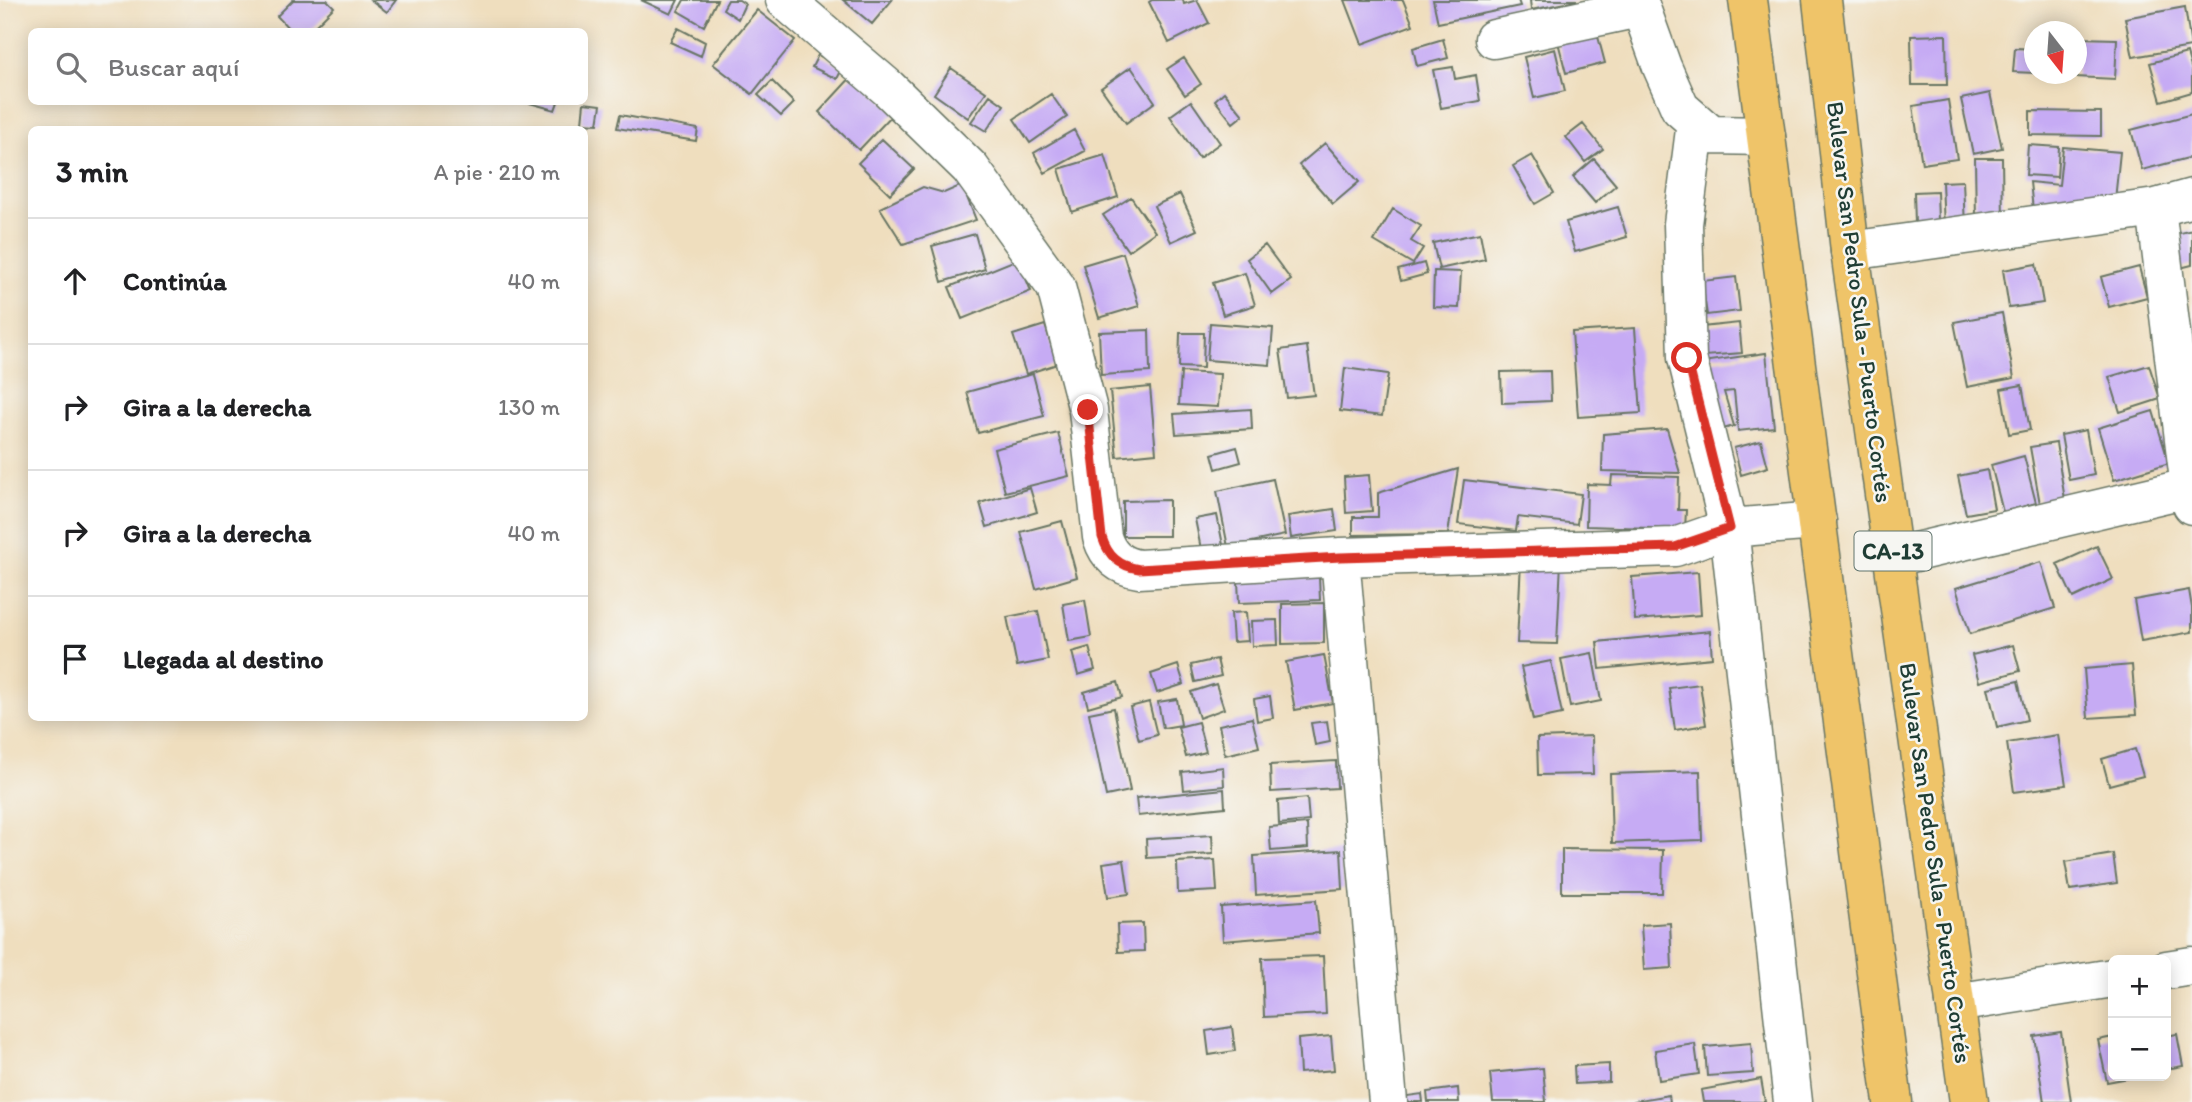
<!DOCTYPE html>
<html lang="es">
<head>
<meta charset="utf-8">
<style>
	body { margin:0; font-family:Itim,sans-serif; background:#f6f6f6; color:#202124 }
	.controls { position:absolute; right:21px; bottom:21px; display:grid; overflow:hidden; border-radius:10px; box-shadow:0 4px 18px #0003 }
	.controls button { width:63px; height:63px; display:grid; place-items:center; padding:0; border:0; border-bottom:2px solid #e0e0e0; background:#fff; color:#202124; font:35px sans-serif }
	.compass { position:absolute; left:2024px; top:21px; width:63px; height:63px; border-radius:50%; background:#fff; box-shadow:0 4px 18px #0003; rotate:163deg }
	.stop { position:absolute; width:21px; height:21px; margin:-16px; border:5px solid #d93025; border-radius:50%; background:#fff }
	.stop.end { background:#d93025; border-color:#fff; box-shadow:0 2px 7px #0008 }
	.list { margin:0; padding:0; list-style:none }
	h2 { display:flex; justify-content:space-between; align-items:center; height:91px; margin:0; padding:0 28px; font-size:30px }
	h2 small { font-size:23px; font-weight:400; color:#757577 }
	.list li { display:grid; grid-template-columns:46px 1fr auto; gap:21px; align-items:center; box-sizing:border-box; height:126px; padding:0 28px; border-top:2px solid #e0e0e0 }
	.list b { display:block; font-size:26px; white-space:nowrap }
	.list em { font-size:23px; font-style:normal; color:#757577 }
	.icon { flex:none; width:38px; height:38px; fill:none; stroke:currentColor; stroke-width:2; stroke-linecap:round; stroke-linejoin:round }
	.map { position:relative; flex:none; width:2192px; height:1102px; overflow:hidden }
	.search { position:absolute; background:#fff; box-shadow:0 4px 18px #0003; left:28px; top:28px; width:560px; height:77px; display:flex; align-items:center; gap:18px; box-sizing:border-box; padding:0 24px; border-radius:10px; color:#757577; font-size:26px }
	.panel { position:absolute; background:#fff; box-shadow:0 4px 18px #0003; left:28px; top:126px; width:560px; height:595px; border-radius:10px }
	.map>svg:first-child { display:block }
	.building { fill:#c6abf4 }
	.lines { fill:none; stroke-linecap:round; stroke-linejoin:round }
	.minor-casing { stroke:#687564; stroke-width:41 }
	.highway-casing { stroke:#687564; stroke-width:41 }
	.minor { stroke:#fff; stroke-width:38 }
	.highway { stroke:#efc469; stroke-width:38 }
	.route { stroke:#d93025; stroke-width:9 }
	.labels { text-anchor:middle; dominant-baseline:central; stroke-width:5; stroke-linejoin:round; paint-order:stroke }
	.shield { fill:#f6f6f2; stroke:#60746d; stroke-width:2 }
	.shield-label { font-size:23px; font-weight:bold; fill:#1f3d34 }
	.street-label { font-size:24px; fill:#1f3d34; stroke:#f6f6f2 }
</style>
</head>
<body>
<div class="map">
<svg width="2192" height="1102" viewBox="0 0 2192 1102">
	<rect width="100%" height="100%" fill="#f6f6f2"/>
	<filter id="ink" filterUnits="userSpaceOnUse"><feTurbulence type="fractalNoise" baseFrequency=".0143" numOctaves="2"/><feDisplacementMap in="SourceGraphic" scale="14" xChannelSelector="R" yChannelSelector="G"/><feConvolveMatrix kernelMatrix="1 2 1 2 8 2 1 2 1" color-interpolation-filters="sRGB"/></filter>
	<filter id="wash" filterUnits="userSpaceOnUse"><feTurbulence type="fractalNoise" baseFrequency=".00686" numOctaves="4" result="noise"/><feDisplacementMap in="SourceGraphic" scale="28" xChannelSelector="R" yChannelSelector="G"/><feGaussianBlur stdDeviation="1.57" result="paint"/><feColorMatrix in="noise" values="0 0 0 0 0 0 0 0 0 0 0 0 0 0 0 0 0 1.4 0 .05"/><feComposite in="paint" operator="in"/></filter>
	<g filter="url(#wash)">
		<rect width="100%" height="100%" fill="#efdebe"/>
		<g id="blocks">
			<path class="building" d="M293 0H327L334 7 309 32H292L277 16Z
				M371 0H396L387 12Z
				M641 0H678L671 14Z
				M684 0H717L704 26 678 11Z
				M728 0H739L745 4 738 19 723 9Z
				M843 0H892L872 24Z
				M1152 0H1183L1184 4 1197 0 1209 23 1169 43 1149 2Z
				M1345 0H1403L1413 25 1362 44Z
				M1433 0H1518L1520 6 1438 23Z
				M1530 0H1576V1L1531 10Z
				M2185 7 2191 47 2133 57 2125 18Z
				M757 10 795 40 752 94 713 64Z
				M678 28 705 42 701 56 670 42Z
				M1596 29 1605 63 1566 73 1557 38Z
				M1946 35 1947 85H1912L1911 36Z
				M2078 38 2117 39 2115 79 2076 77Z
				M1443 39 1448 58 1417 66 1413 48Z
				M2015 48 2035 49V73L2013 72Z
				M1555 49 1565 91 1534 98 1524 57Z
				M2187 53 2192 71V92L2161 101 2150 63Z
				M818 55 843 67 837 79 812 67Z
				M1184 58 1201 84 1185 95 1167 69Z
				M1131 67 1155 102 1126 123 1101 88Z
				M1453 67 1455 79 1476 75 1480 101 1441 108 1433 70Z
				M951 68 986 92 968 118 934 94Z
				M854 74 895 112 859 150 819 112Z
				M772 81 794 103 781 116 758 95Z
				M1224 92 1243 115 1233 123 1215 100Z
				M1990 93 2002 148 1973 154 1961 99Z
				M1051 94 1067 117 1030 143 1014 119Z
				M990 95 1004 105 986 131 971 122Z
				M1948 100 1957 159 1922 164 1913 106Z
				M1191 101 1220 143 1199 158 1170 116Z
				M526 102H558L555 110Z
				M584 103 601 105 598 124 582 123Z
				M2030 111 2101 112V136L2030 135Z
				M2192 114V157L2142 170 2131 130Z
				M620 115 698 129 696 141 617 128Z
				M1583 124 1603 149 1585 162 1566 137Z
				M1074 130 1085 151 1045 173 1034 153Z
				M882 139 914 169 890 194 858 163Z
				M1325 143 1359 182 1333 204 1299 165Z
				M2028 145 2059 147 2057 177 2026 175Z
				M2063 147 2120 152 2114 209 2034 219 2030 182 2059 185Z
				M1105 155 1118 197 1072 212 1059 169Z
				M1532 155 1554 193 1535 204 1513 166Z
				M1975 158H2002L2003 222H1976Z
				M1594 159 1616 185 1595 203 1573 177Z
				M1963 181 1965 227 1944 228 1942 182Z
				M962 185 976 220 903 244 880 208 923 187 944 193Z
				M1937 191 1938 222 1915 223 1914 192Z
				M1180 194 1197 230 1171 242 1154 206Z
				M1131 197 1155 232 1128 251 1103 215Z
				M1618 207 1627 237 1575 252 1566 222Z
				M1393 209 1421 226 1411 241 1423 248 1413 264 1374 241Z
				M2192 230V265L2172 270 2164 237Z
				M1480 233 1485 259 1439 269 1433 243Z
				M975 234 985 269 942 282 932 246Z
				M1265 245 1291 280 1272 294 1247 259Z
				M1123 253 1139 306 1099 318 1083 265Z
				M1018 259 1031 291 962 319 949 287Z
				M1424 263 1427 274 1401 281 1398 270Z
				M2036 264 2043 303 2009 308 2003 270Z
				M2139 267 2147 297 2109 307 2101 277Z
				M1434 271 1461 272 1459 308 1433 307Z
				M1245 273 1255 305 1223 315 1213 283Z
				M1736 277 1740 311 1707 315 1702 281Z
				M2002 313 2014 378 1967 387 1954 322Z
				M1210 323 1273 328 1270 365 1207 360Z
				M1739 323 1742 353 1705 356 1702 327Z
				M1045 325 1057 364 1026 374 1013 335Z
				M1635 328 1641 413 1578 417 1572 332Z
				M1149 330 1150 372 1101 375 1099 332Z
				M1180 333H1204L1203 368 1179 367Z
				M1307 346 1314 395 1287 398 1280 350Z
				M1766 353 1774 427 1738 431 1734 391 1724 392 1734 426 1712 432 1702 362Z
				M2149 365 2160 399 2120 412 2109 377Z
				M1345 368 1388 374 1382 416 1340 411Z
				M1550 371 1551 401 1502 403 1501 372Z
				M1181 372 1220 374 1218 407 1179 405Z
				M1033 374 1044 416 978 433 967 392Z
				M2022 385 2030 430 2009 434 2001 389Z
				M1150 387 1156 453 1117 457 1110 391Z
				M1251 409 1252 429 1176 434 1174 414Z
				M2153 411 2169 463 2114 480 2098 428Z
				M1667 429 1680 473 1602 471 1603 434Z
				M2086 430 2094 475 2069 480 2061 435Z
				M1058 433 1069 476 1005 492 994 449Z
				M1761 441 1768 467 1741 475 1734 448Z
				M2056 443 2065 500 2040 504 2030 447Z
				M1237 447 1241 462 1216 469 1212 454Z
				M2024 456 2036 503 2003 512 1991 465Z
				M1458 469 1448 534 1353 535V517H1378V493Z
				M1987 470 1994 509 1966 514 1958 476Z
				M1369 475 1372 511 1346 513 1344 477Z
				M1612 475 1679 477 1678 510H1686L1685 529 1586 526 1587 484 1611 485Z
				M1273 479 1285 535 1228 547 1217 491Z
				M1464 480 1581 494 1577 524 1518 517 1516 531 1458 524Z
				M1030 488 1037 512 987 527 980 503Z
				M1169 500V536H1123V501Z
				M1334 509 1337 531 1291 538 1288 516Z
				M1217 515 1225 555 1203 559 1195 519Z
				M1062 521 1077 577 1036 589 1021 532Z
				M2097 546 2113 579 2073 598 2057 564Z
				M1521 561 1561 562 1557 644 1517 643Z
				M2041 562 2055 608 1970 634 1956 588Z
				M1698 572 1701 615 1635 620 1632 577Z
				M1319 577 1320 600 1239 603 1238 580Z
				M2189 590 2192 608V632L2141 641 2134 600Z
				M1085 600 1091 637 1069 641 1063 604Z
				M1324 603V643L1282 644V604Z
				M1038 611 1048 660 1017 666 1007 617Z
				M1246 612 1248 641 1233 642 1231 613Z
				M1277 620 1278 645 1252 646 1251 621Z
				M1710 631 1712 658 1600 669 1597 642Z
				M2013 645 2020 671 1979 682 1972 655Z
				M1089 647 1095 670 1078 675 1072 652Z
				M1592 653 1601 701 1570 707 1561 659Z
				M1324 655 1333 703 1295 710 1286 662Z
				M1217 659 1221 676 1195 682 1191 665Z
				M1551 661 1562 714 1533 720 1521 667Z
				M1178 665 1184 684 1157 693 1151 674Z
				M2132 665 2136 715 2088 718 2084 669Z
				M2018 681 2027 720 1997 727 1988 688Z
				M1118 682 1122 697 1088 707 1084 692Z
				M1216 684 1224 709 1199 718 1191 692Z
				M1700 684 1706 725 1675 730 1669 688Z
				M1270 696 1273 718 1257 721 1254 699Z
				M1177 699 1181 725 1163 728 1158 702Z
				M1149 702 1157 735 1139 740 1130 707Z
				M1114 708 1130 791 1106 796 1089 713Z
				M1252 718 1259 747 1225 755 1219 725Z
				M1327 721 1330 742 1315 745 1311 723Z
				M1198 722 1206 752 1186 757 1178 727Z
				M2058 735 2066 785 2014 792 2007 743Z
				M1592 736 1593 774 1538 775 1537 738Z
				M2135 749 2143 776 2109 785 2102 759Z
				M1336 761 1337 788 1271 792 1270 765Z
				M1223 767 1224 786 1184 790 1182 772Z
				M1700 771 1702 840 1612 843 1610 774Z
				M1224 789 1225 807 1138 816 1136 798Z
				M1307 798 1309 821 1279 824 1278 801Z
				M1307 824 1308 848 1271 851 1269 827Z
				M1212 835 1213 854 1147 858 1146 839Z
				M1562 849 1663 850 1662 893H1562Z
				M1341 850 1343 889 1256 895 1254 856Z
				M2113 854 2117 883 2070 890 2065 862Z
				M1124 860 1129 894 1108 897 1103 863Z
				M1215 860 1217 891 1178 893 1177 862Z
				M1316 900 1319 933 1223 941 1221 907Z
				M1143 923 1144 951 1118 952 1117 924Z
				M1670 923 1672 968 1644 970 1641 925Z
				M1323 956 1326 1014 1264 1017 1262 958Z
				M1232 1027 1235 1051 1209 1055 1206 1031Z
				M2061 1032 2071 1102H2044L2034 1036Z
				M2177 1034 2183 1066 2166 1069V1036Z
				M1331 1036 1334 1070 1300 1073 1298 1039Z
				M2113 1037V1076L2134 1077 2107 1082 2098 1040Z
				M1751 1043 1753 1073 1707 1076 1705 1047Z
				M1695 1044 1699 1074 1659 1080 1655 1050Z
				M1609 1064V1082L1575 1084 1574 1066Z
				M1543 1068 1546 1102H1493L1490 1073Z
				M1761 1079 1765 1102H1703L1701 1090Z
				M1458 1088 1459 1102H1428L1427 1092Z
				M1422 1094 1423 1102H1393L1392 1098Z
				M1669 1095 1670 1102H1634V1101Z"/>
		</g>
	</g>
	<g filter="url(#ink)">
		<use href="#blocks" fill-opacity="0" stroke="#687564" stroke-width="2"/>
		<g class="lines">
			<g class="minor-casing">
				<path id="minor" d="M785 0 888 88 970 168 1056 287 1088 410 1102 537C1108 556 1119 566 1139 569L1340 557 1675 547 1729 528 1817 521
					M1638 0 1662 67 1680 108 1711 135 1766 136
					M1494 39 1639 8
					M1696 122 1683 224 1687 358 1729 528 1793 1102
					M2156 208 2192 505
					M1850 251 2156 208 2192 198
					M1340 557 1388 1102
					M1894 557 2192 487
					M2166 970 2192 966
					M1955 1003 2113 978"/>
			</g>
			<g class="highway-casing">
				<path id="highway" d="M1748 0 1893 1102
					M1822 0 1850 251 1969 1102"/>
			</g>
			<use href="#minor" class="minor"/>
			<use href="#highway" class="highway"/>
		</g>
	</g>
	<g class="lines" filter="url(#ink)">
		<path class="route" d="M1088 410 1102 537C1108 556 1119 566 1139 569L1340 557 1675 547 1730 528 1687 358"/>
	</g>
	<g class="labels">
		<rect class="shield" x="1854.5" y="531.5" width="77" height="39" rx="5"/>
		<g class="shield-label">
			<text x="1893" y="551">CA-13</text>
		</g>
		<g class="street-label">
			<text transform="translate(1860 302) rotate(83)">Bulevar San Pedro Sula - Puerto Cortés</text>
			<text transform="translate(1936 863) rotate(82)">Bulevar San Pedro Sula - Puerto Cortés</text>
		</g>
	</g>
</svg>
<div class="controls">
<button>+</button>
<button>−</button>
</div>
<svg class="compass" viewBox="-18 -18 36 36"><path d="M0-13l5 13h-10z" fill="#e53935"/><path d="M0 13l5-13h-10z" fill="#757577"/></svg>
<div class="stop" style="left:1687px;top:358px"></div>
<div class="stop end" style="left:1088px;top:410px"></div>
<div class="search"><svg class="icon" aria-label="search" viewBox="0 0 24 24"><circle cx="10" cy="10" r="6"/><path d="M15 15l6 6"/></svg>Buscar aquí</div>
<section class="panel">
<h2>3 min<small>A pie · 210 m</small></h2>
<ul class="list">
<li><svg class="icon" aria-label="ahead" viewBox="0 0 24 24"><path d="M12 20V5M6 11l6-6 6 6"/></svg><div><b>Continúa</b></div><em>40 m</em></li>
<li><svg class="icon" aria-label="right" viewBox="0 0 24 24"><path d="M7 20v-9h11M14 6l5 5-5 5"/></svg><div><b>Gira a la derecha</b></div><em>130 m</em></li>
<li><svg class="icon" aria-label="right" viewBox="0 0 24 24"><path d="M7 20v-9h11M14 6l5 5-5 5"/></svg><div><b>Gira a la derecha</b></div><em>40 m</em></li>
<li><svg class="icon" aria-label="arrive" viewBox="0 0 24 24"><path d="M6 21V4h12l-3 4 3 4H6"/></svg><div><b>Llegada al destino</b></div></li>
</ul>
</section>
</div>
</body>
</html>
